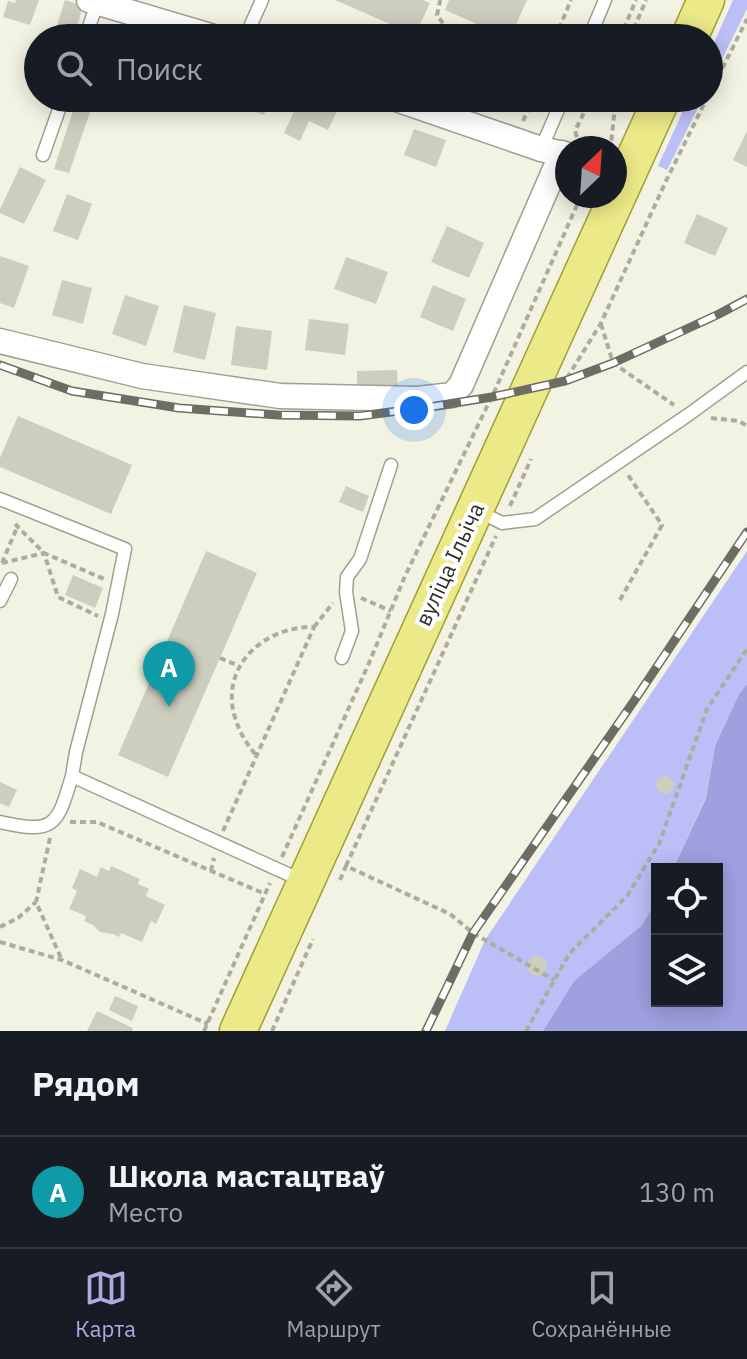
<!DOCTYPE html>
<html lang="ru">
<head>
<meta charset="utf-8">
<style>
	body { margin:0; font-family:"IBM Plex Sans",sans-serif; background:#242831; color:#f1f3f6 }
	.controls { position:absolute; right:24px; bottom:24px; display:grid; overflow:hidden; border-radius:0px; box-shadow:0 4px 20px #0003 }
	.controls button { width:72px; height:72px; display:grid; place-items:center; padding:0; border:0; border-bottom:2px solid #363941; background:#171b24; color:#f1f3f6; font:40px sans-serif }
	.compass { position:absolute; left:555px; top:136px; width:72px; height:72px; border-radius:50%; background:#171b24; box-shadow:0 4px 20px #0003; rotate:25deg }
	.you { position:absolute; left:414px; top:410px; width:28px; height:28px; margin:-20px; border:6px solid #fff; border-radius:50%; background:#1a73e8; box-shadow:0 0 0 12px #1a73e833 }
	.badge { display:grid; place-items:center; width:52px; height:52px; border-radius:50%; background:#aeaae1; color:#fff; font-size:26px; font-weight:700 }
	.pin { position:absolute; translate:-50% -66px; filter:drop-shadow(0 2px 4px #0008) }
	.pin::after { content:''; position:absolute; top:42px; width:28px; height:24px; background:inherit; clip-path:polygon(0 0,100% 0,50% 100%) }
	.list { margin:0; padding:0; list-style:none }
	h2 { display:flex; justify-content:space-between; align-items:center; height:104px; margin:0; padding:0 32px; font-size:34px }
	h2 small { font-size:26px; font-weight:400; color:#9ea1a6 }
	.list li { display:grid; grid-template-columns:52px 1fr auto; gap:24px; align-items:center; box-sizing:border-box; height:112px; padding:0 32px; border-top:2px solid #363941 }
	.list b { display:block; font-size:30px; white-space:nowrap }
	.list p { margin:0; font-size:26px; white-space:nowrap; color:#9ea1a6 }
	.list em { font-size:26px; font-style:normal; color:#9ea1a6 }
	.icon { flex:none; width:44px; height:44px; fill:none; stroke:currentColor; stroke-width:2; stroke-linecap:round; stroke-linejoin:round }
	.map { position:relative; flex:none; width:747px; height:1031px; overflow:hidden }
	.search { position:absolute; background:#171b24; box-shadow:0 4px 20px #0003; left:24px; right:24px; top:24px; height:88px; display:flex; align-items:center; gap:20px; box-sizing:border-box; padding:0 28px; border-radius:44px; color:#9ea1a6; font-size:30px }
	.sheet { height:216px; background:#171b24 }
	nav { display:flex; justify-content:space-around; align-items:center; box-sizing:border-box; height:112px; border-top:2px solid #363941; background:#171b24; font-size:22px; color:#9ea1a6 }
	nav a { display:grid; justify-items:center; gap:4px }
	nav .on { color:#aeaae1 }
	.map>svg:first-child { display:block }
	.green { fill:#bcbef8 }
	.water { fill:#9ea0e0 }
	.building { fill:#cdcebe }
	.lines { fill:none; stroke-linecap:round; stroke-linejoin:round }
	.service-casing { stroke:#a0a091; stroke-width:15 }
	.minor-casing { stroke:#a0a091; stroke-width:27 }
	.primary-casing { stroke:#a19e32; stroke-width:39 }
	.path { stroke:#acac9f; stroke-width:4; stroke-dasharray:6 4; stroke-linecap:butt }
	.service { stroke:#fff; stroke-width:12 }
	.minor { stroke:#fff; stroke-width:24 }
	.primary { stroke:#ece988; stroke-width:36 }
	.rail-casing { stroke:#6d6d64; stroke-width:9 }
	.rail { stroke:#fff; stroke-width:6; stroke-dasharray:18; stroke-linecap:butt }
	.labels { text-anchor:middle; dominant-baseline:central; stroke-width:8; stroke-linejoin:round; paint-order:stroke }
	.street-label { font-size:22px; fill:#2e2e28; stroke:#fff }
</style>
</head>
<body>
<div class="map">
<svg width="747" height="1031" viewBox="0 0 747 1031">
	<rect width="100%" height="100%" fill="#f3f3e3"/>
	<path class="green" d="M733 0H747V9L709 85V54Z
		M689 98H703L667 170 658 166Z
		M747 551V684L739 694 715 746 706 797 673 869H657V899L642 925 574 981 543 1031H445L485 940Z"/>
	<path class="water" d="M747 684V1031H543L574 981 642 925 657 899V1001H717V869H673L706 798 715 746 739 694Z"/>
	<path class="building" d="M16 0H39L30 25 3 17 8 1 15 3Z
		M65 0 83 6 75 33 56 28Z
		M335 0H423L430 3 415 35Z
		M449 0H527L510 38H485L475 34 479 25 445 10Z
		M101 25 118 30 115 38H96Z
		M77 98H95L69 173 54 169Z
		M232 98H270L264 115 230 103Z
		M300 98H325L340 105 328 130 309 121 300 141 284 133Z
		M414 129 446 140 436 167 404 155Z
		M747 131V167L733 160Z
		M20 167 46 180 24 224 0 213V209Z
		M67 194 92 204 78 240 53 231Z
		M697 214 728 228 715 256 684 243Z
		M447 226 484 243 469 278 431 262Z
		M0 256 29 266 14 308 0 303Z
		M346 257 388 272 376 304 334 289Z
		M62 280 92 288 83 324 52 315Z
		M433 285 466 299 453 331 420 317Z
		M125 295 159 306 146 346 112 334Z
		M184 305 216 313 205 360 173 352Z
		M309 319 349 324 345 355 305 350Z
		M236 326 272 331 267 370 231 365Z
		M397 370 398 390H357V371Z
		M18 416 132 465 111 514 0 467V458Z
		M346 486 369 496 363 512 339 502Z
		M206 551 257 573 168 777 118 755Z
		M73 575 103 588 95 608 65 595Z
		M656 785a9 9 0 1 1 18 0a9 9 0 1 1-18 0Z
		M0 782 17 790 9 807 0 803Z
		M111 866 140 879 138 884 149 889 146 896 165 905 156 924 151 921 142 942 121 933 119 937 113 934 100 932 93 925 84 921 86 916 69 909 77 891 72 888 80 869 97 877 101 867 109 871Z
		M527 966a10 10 0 1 1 20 0a10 10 0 1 1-20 0Z
		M115 996 138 1006 132 1021 109 1010Z
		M97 1011 133 1028 132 1031H87Z"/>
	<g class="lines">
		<g class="service-casing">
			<path id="service" d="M85 38 97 4
				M245 38 262 0
				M589 38 605 0
				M541 149 563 98
				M43 155 63 98
				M0 499 125 549 112 614 76 752 72 776
				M478 511 502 523 535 519 688 415 747 372
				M0 601 11 579
				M342 658 352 631 346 592 347 577 360 559 391 465
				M0 822C54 834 57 827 72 776L301 880"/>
		</g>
		<g class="minor-casing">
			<path id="minor" d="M89 0 217 38
				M393 98 541 149 567 155
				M0 341 142 376 280 396 418 399 452 395 461 385 562 153"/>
		</g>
		<g class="primary-casing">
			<path id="primary" d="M689 38 706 0
				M238 1031 662 98"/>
		</g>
		<path class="path" d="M439 0 440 1 437 15 453 38
			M555 38 571 0
			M620 38 636 0
			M630 38 646 0
			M709 95 747 19
			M523 121 534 98
			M577 137 575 131 591 98
			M585 142 601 148
			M606 148 611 144 616 98
			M601 324 613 363 674 405
			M567 378 601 323 666 181 707 98
			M711 418 739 421 747 426
			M510 506 531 459
			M15 524 44 553 104 579
			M2 563 44 553 58 597 98 616
			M2 563 18 525
			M361 598 391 611
			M620 600 662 525 626 472
			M314 627 333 603
			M220 658 239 666
			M70 822H97L265 894
			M223 831 314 627C268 626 224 661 233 710 237 728 245 742 256 755
			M50 838 36 902 62 960
			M282 857 369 663 405 576 496 388 581 196
			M346 866 496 536
			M211 871 214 858
			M340 880 346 866 450 914 473 933 554 980
			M0 927 18 918 36 902
			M0 942 62 960 208 1024
			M204 1031 270 883
			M272 1031 313 939
			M526 1031 569 954 627 896 659 844 707 709 747 649"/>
		<use href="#service" class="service"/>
		<use href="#minor" class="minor"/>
		<use href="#primary" class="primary"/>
		<g class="rail-casing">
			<path id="rail" d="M0 365 72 391 179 408 278 415 360 416 436 406 492 397 565 381 613 363 719 314 747 299
				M426 1031 473 933 634 701 747 532"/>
		</g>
		<use href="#rail" class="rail"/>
	</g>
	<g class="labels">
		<g class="street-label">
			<text transform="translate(449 564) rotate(-65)">вуліца Ільіча</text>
		</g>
	</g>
</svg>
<div class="controls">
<button><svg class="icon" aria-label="locate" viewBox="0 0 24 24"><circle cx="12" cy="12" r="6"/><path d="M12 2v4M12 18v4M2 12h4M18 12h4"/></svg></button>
<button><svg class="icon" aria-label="layers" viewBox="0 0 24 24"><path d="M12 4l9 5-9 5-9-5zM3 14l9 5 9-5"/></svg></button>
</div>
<svg class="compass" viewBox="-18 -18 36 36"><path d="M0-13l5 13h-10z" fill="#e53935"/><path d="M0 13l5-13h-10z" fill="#9ea1a6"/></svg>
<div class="you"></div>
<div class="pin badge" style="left:169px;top:707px;background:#0f9aa8">A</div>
<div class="search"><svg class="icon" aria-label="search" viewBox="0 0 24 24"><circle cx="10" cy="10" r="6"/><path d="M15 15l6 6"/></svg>Поиск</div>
</div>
<section class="sheet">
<h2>Рядом<small></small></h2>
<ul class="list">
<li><span class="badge" style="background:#0f9aa8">A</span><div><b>Школа мастацтваў</b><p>Место</p></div><em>130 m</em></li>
</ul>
</section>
<nav>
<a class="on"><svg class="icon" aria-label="map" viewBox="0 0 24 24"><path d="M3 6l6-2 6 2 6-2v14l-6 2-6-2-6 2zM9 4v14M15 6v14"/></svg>Карта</a>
<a><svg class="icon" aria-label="directions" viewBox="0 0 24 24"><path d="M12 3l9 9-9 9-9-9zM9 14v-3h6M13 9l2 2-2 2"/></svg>Маршрут</a>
<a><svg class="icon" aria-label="saved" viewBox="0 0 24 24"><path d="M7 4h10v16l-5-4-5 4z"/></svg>Сохранённые</a>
</nav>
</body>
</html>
